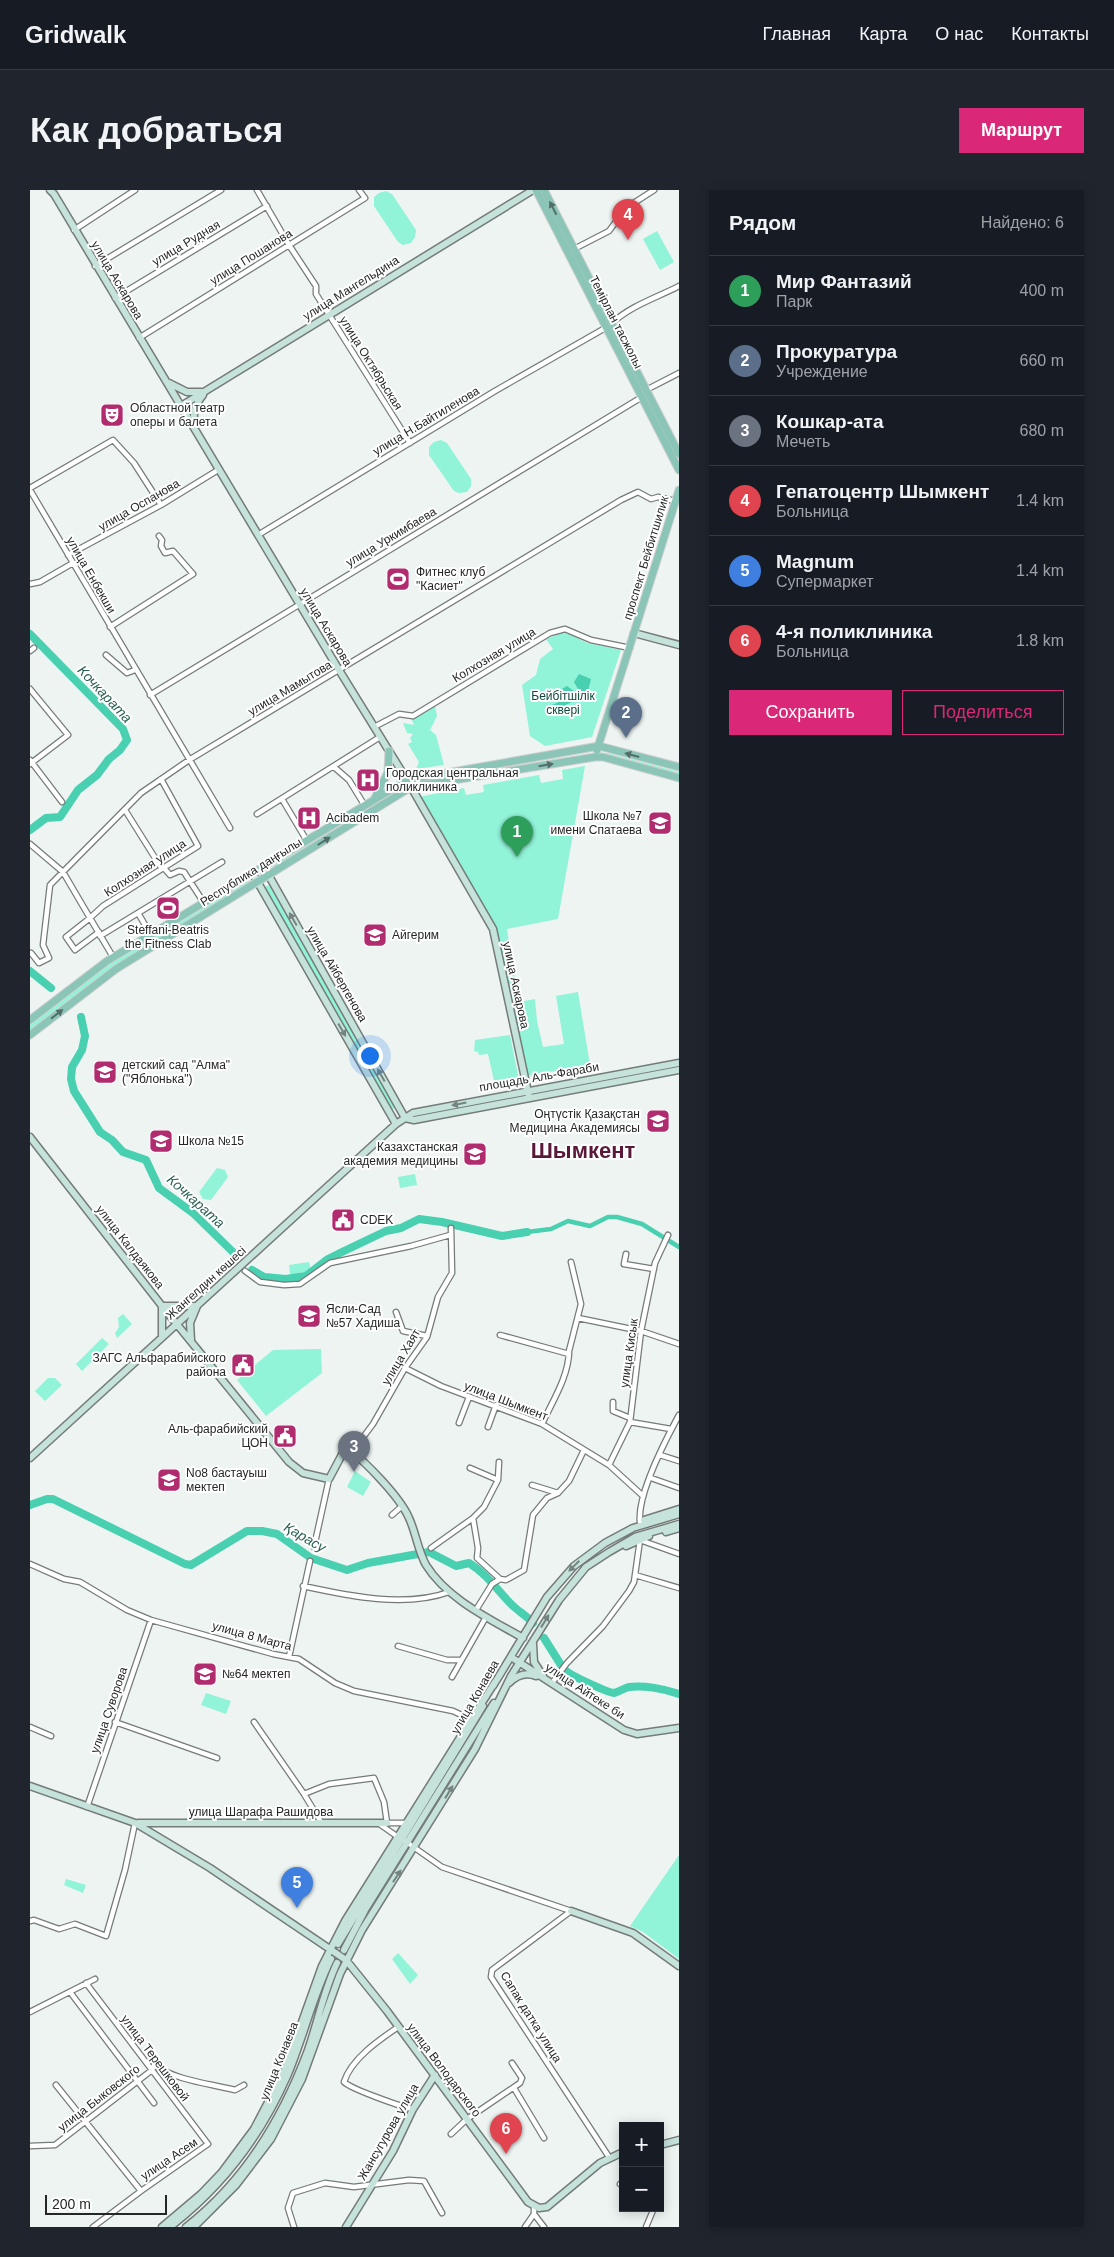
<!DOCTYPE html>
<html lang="ru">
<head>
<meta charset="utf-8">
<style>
	body { margin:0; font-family:Arial,sans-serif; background:#20242c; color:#f1f3f6 }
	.controls { position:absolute; right:15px; bottom:15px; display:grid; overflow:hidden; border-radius:0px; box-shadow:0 2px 12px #0003 }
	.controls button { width:45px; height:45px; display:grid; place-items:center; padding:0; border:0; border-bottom:1px solid #363941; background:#171b24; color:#f1f3f6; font:25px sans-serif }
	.scale { position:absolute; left:15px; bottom:12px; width:122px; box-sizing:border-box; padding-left:5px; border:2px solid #252726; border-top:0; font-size:14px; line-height:18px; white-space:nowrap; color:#252726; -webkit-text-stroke:4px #fff; paint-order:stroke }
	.you { position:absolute; left:339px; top:865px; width:18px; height:18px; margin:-12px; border:4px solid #fff; border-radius:50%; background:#1a73e8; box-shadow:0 0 0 8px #1a73e833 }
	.badge { display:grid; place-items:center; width:32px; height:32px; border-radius:50%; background:#db2777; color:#fff; font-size:16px; font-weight:700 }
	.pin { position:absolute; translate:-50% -41px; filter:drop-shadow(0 1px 2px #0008) }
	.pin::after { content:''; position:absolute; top:26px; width:18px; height:15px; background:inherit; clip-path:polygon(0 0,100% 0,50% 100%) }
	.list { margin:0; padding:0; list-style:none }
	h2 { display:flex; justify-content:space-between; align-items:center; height:65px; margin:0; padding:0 20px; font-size:21px }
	h2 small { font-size:16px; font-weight:400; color:#9ea1a6 }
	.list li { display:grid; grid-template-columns:32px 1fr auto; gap:15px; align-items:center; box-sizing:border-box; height:70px; padding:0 20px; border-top:1px solid #363941 }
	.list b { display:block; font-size:19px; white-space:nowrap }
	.list p { margin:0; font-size:16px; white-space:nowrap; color:#9ea1a6 }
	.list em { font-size:16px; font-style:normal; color:#9ea1a6 }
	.actions { display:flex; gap:10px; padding:15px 20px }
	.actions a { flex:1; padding:11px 0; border:1px solid #db2777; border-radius:0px; text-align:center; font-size:18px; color:#db2777 }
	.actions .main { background:#db2777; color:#fff }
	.map { position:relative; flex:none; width:649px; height:2037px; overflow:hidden; border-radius:0px }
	header { display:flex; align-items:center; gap:30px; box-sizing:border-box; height:70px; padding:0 25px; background:#171b24; border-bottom:1px solid #363941 }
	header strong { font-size:24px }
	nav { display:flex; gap:28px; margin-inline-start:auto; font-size:18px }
	.intro { display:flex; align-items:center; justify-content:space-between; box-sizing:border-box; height:120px; padding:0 30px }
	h1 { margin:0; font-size:35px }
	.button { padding:12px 22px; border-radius:0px; background:#db2777; color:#fff; font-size:18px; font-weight:700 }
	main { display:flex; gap:30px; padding:0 30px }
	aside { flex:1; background:#171b24; border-radius:0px; box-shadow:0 2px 12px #0003 }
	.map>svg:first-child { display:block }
	.green { fill:#91f3d8 }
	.water { fill:#48d0b1 }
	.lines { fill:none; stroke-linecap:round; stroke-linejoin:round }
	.canal { stroke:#48d0b1; stroke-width:4.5 }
	.river { stroke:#48d0b1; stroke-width:8 }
	.street-casing { stroke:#757b79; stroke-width:7 }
	.secondary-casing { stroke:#757b79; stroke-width:9 }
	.primary-casing { stroke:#cfcfcf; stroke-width:9 }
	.street { stroke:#fff; stroke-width:4.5 }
	.secondary { stroke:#c5e2db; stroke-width:6 }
	.primary { stroke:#8bc5b8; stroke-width:7 }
	.oneway { fill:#536e68 }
	.oneway2 { fill:#758480 }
	.labels { text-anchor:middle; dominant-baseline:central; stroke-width:4; stroke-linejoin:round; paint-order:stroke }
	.street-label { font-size:12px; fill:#252726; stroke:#fff }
	.poi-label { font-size:12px; fill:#252726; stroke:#fff; text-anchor:start }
	.park-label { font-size:12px; fill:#0f493c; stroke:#fff }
	.water-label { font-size:14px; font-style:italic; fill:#2a6052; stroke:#fff }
	.town-label { font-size:22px; font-weight:bold; fill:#5a1938; stroke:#fff }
</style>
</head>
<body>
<header>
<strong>Gridwalk</strong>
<nav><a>Главная</a><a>Карта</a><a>О нас</a><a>Контакты</a></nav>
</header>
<div class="intro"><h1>Как добраться</h1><a class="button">Маршрут</a></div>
<main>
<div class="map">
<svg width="649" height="2037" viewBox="0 0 649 2037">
	<rect width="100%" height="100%" fill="#edf4f2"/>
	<path class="green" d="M356 1 362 4 386 40 385 47 381 53 373 55 368 52 344 16V7L349 3Z
		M627 41 644 72 630 80 613 49Z
		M411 250 417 253 441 289V296L437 302 429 303 424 301 399 265V257L404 252Z
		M531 443 540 444 557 453 591 460 562 547 515 556 500 546 492 495 506 485 510 469 523 459 516 449Z
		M405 516 407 526 400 540 406 545 414 575 386 579 389 572 378 554 382 552 380 548 383 544 377 543 373 533 384 535 381 528Z
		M554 561 555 563 393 592 392 590Z
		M577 563 649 582V585L576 565Z
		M555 576 528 729 477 739 489 812 505 809 507 831 513 857 534 854 526 806 548 802 560 875 496 886 467 741 389 607 434 598 436 605 454 602 453 595 509 585 511 593 533 589 532 580Z
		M370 598 371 600 244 678 242 676Z
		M220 690 221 692 82 777 0 840V835L80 774Z
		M239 695 366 917 361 920 235 697Z
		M480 845 489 890 465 895 458 864 449 865 448 862 444 861 445 850Z
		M187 978 195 980 198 987 181 1010 173 1009 169 1002Z
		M385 984 387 995 370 998 368 987Z
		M279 1072 281 1081 260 1085 259 1075Z
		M93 1124 102 1134 87 1148 85 1143 89 1137 88 1128Z
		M72 1148 79 1154 52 1181 46 1174Z
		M291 1159 292 1183 236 1226 207 1190 243 1160Z
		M18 1188H25L32 1195 15 1211 5 1201Z
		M325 1281 341 1292 333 1306 317 1297Z
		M176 1503 201 1511 196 1524 171 1515Z
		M649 1665V1769L613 1742 600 1736Z
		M36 1689 56 1695 53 1703 34 1695Z
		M368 1763 388 1785 380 1794 362 1769Z"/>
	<path class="water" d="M549 484 561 489 557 505 554 503 551 504 544 492Z
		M537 496 545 502 544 511 525 520 522 515 529 512 527 505 528 501Z"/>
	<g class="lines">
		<path class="canal" d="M497 1042 521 1039 538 1031 560 1036 578 1027H587L612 1034 649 1057"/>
		<path class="river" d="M0 444 93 539 97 550 90 560 79 569 67 585 48 600 30 627 16 628 0 640
			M0 781 21 798
			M51 827 55 846 52 860 42 877 41 889 44 901 70 942 82 950 93 962 116 970 129 998 163 1023 206 1065
			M222 1080 234 1087 256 1089 276 1086 298 1069 312 1062 356 1041 371 1038 389 1029 412 1032 472 1046 497 1042
			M0 1315 17 1309H23L155 1374 161 1375 217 1341H232L247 1344 281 1368 317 1380 338 1373 399 1362 426 1376 439 1373C457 1384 467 1400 482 1415 488 1421 497 1426 503 1433
			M514 1448 531 1475
			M535 1480C539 1485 579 1503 584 1503 589 1502 594 1498 599 1497 614 1495 635 1499 649 1504"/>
		<g class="street-casing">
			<path id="street" d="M227 0 259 55 286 96V104L380 253
				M44 40 105 0
				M544 59 579 41 596 18 624 0
				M65 76 191 0
				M85 108 237 16
				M582 133C602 115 626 108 649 96
				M109 148 335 8 329 0
				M616 200 649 183
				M0 298 83 250 104 273 131 315
				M0 300 200 638
				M228 345 465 201 577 137
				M38 365 131 315 188 280
				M0 394 10 392 43 373
				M80 437 163 384 143 361 135 363 131 356 132 350 129 346
				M0 461 4 458
				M76 465 97 483 105 480
				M0 499 38 545 0 574
				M120 505 612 207
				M344 537 369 524 383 526 520 443 535 439 561 450 600 458
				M0 570 32 612
				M304 577 319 590 335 616
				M252 609 277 651
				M95 620 132 679
				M227 624 350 547
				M0 654 33 682 60 728 73 716 168 656 131 589
				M134 678 140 685 149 681 154 682 174 713
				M108 723 121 745
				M69 742 45 760 36 747 60 728 83 767
				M70 746 192 672
				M1 763 9 773 19 768 13 755 20 695 111 603 159 570 591 310 608 302 621 309 628 307 645 311
				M596 1064 594 1074 624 1079
				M215 1081 230 1092 254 1095 270 1094 300 1073 381 1056 420 1045
				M366 1122 373 1141 397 1146
				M548 1128 611 1141 649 1154
				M470 1145 539 1164
				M375 1178 411 1196 512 1234 579 1275 613 1306
				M583 1212V1221L600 1228
				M600 1232 641 1239
				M429 1233 439 1207
				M512 1234C522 1212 539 1186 539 1161L551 1114 541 1072
				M458 1237 466 1215
				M322 1262 343 1234 375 1178 397 1147 408 1107 422 1083 421 1038
				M630 1265 649 1271
				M469 1272 468 1290 454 1317 443 1328 448 1358 447 1368 470 1389 476 1390 494 1380 503 1325 517 1308 528 1303 539 1291 554 1260
				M579 1275 600 1232 611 1141 625 1073 638 1045
				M440 1278 468 1290
				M621 1288 649 1298
				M502 1295 528 1303
				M362 1325 371 1317
				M610 1332C607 1305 636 1249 649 1225
				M284 1357 299 1289
				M401 1358 443 1328
				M0 1374 34 1389 50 1392 97 1420 121 1430 243 1464 269 1469 305 1493 324 1501 423 1521 440 1529
				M605 1385 649 1398
				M273 1396C319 1406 375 1418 419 1402
				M446 1420 462 1394 470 1389
				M368 1456 417 1470H431
				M259 1467 280 1371
				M422 1487 456 1427
				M522 1493 537 1473 573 1436 599 1401 604 1392 610 1350 649 1364
				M85 1532 187 1568
				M224 1532 274 1604 291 1632
				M0 1537 21 1546
				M274 1604 299 1594 344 1588 354 1612 357 1633H377
				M57 1617 121 1430
				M348 1633 368 1647
				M375 1651 412 1677 541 1721
				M541 1721 462 1780 461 1787 579 1967
				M0 1731 4 1730 29 1739 45 1734 76 1746 95 1680 105 1633
				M56 1793 178 1954 111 2001 63 2037
				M40 1802 124 1913
				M0 1822 65 1789
				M368 1837C349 1850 321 1869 314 1892 321 1899 372 1917 383 1919
				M26 1895 111 2001
				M484 1898 514 1948
				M421 1944 437 1929 490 1893 492 1888 482 1873
				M0 1956 25 1955 122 1880 124 1875C148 1891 177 1893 205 1900L214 1895
				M590 1994 593 1995
				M504 2016V2024L514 2037
				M264 2037 258 2018 263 2003 295 1993 324 1997 379 1990 394 1991 412 2023
				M495 2037 504 2024
				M616 2037 624 2018"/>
		</g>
		<g class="secondary-casing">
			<path id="secondary" d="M20 0 24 4 309 480 377 590 463 739 499 907
				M139 193 157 202H171
				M151 216 503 0
				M165 237C162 223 165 215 173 205
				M604 443 649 455
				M234 677 375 928
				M223 684 366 934
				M375 928 384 930 649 880
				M0 947 132 1116 259 1272 273 1283 299 1289 316 1257C335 1271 370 1307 379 1328 386 1343 388 1361 396 1375 417 1409 460 1429 493 1448
				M132 1147V1116H167L160 1133 161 1150
				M0 1268 366 934 383 923 649 873
				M614 1330 649 1319
				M636 1342 649 1338
				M596 1356 619 1346
				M503 1454 504 1472 513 1486
				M481 1467 594 1540 607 1544 649 1538
				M479 1493C487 1485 496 1482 506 1486
				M463 1496 517 1407 544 1376 575 1353 603 1338 649 1324
				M0 1596 105 1633 180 1678 316 1770 357 1821 498 2012 509 2018 517 2017 570 1973 593 1962
				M108 1633H357
				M541 1721 603 1743 649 1776
				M308 1754 453 1516
				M314 1760 335 1720 464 1513
				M630 1955 649 1950
				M132 2037 171 2004 192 1982 224 1939 254 1882 292 1776 315 1731 465 1492
				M140 2037C192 1997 232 1944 258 1884 274 1846 283 1805 301 1769
				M156 2037C214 1992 253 1927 278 1860 288 1831 294 1800 307 1773
				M164 2037 206 1995 241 1949 272 1889 310 1784 332 1740 445 1559 481 1486 529 1410 556 1377 579 1362 605 1347 649 1334
				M316 2037 363 1961 383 1919 405 1885"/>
		</g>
		<g class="primary-casing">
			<path id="primary" d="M506 0 649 280
				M514 0 649 264
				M567 560 649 300
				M345 608 358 582 359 561
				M0 830 77 771 377 590 569 556 649 577
				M0 845 86 779 381 597 565 567H573L649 588"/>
		</g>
		<use href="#street" class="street"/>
		<use href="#secondary" class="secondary"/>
		<use href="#primary" class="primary"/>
	</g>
	<defs><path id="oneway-solid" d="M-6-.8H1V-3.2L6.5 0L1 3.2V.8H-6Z" transform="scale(1.25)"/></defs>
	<g class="oneway">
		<use href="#oneway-solid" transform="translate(523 18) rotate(-117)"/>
		<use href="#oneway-solid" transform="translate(602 565) rotate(-165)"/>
		<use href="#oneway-solid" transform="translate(516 575) rotate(-9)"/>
		<use href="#oneway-solid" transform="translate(294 651) rotate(-32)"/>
		<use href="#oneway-solid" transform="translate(27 824) rotate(-38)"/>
	</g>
	<g class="oneway2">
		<use href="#oneway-solid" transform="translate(263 729) rotate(-120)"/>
		<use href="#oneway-solid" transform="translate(312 840) rotate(60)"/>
		<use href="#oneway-solid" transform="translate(351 885) rotate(-120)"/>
		<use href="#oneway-solid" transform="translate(429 914) rotate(169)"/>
		<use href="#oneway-solid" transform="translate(544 1376) rotate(135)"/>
		<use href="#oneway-solid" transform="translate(515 1431) rotate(-58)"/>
		<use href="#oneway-solid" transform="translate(419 1602) rotate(-58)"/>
		<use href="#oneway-solid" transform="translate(367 1686) rotate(-57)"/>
	</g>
	<defs>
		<g id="theatre-square" transform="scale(1.25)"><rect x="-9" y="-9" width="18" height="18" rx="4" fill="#b12b6f" stroke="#fff"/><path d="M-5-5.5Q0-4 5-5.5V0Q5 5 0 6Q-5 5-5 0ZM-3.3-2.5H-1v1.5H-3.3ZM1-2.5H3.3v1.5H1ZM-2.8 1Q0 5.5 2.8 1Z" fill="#fff"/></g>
		<g id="stadium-square" transform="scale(1.25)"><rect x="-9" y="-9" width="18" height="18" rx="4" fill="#b12b6f" stroke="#fff"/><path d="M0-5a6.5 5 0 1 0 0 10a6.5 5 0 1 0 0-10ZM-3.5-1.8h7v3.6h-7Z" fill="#fff"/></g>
		<g id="hospital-square" transform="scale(1.25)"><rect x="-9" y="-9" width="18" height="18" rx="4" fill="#b12b6f" stroke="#fff"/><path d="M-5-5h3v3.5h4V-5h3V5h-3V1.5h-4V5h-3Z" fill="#fff"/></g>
		<g id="school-square" transform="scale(1.25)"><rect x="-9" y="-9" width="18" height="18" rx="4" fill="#b12b6f" stroke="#fff"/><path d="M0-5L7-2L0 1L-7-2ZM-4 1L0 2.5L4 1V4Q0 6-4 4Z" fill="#fff"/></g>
		<g id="university-square" transform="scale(1.25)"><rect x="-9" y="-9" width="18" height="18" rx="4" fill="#b12b6f" stroke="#fff"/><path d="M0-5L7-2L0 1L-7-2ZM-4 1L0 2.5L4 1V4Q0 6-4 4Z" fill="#fff"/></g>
		<g id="civic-square" transform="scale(1.25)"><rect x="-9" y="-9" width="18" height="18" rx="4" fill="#b12b6f" stroke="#fff"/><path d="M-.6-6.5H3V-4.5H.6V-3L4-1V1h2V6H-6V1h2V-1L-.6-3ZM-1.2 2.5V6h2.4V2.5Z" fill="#fff"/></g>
	</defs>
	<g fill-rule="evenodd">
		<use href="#theatre-square" x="82" y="225"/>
		<use href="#stadium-square" x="368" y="389"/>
		<use href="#hospital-square" x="338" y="590"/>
		<use href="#hospital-square" x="279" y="628"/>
		<use href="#school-square" x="630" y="633"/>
		<use href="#stadium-square" x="138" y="718"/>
		<use href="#school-square" x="345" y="745"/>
		<use href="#school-square" x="75" y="882"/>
		<use href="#university-square" x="628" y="931"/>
		<use href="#school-square" x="131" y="951"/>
		<use href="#university-square" x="445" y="964"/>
		<use href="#civic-square" x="313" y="1030"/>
		<use href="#school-square" x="279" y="1126"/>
		<use href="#civic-square" x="213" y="1175"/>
		<use href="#civic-square" x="255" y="1246"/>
		<use href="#school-square" x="139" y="1290"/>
		<use href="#school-square" x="175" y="1484"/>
	</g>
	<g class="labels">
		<g class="street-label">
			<text transform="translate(156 53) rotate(-31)">улица Рудная</text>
			<text transform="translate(221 67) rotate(-32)">улица Пошанова</text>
			<text transform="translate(87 90) rotate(59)">улица Аскарова</text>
			<text transform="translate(321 98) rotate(-32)">улица Мангельдина</text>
			<text transform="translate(586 132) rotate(63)">Темірлан тасжолы</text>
			<text transform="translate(341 173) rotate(58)">улица Октябрьская</text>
			<text transform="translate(396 231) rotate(-31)">улица Н.Байтиленова</text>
			<text transform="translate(109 315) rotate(-30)">улица Оспанова</text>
			<text transform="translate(361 347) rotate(-31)">улица Уркимбаева</text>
			<text transform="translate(616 368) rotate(-73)">проспект Бейбитшилик</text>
			<text transform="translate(61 385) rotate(60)">улица Енбекши</text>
			<text transform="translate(296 437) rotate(59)">улица Аскарова</text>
			<text transform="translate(464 465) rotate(-31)">Колхозная улица</text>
			<text transform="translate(260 498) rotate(-31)">улица Мамытова</text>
			<text transform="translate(115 678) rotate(-33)">Колхозная улица</text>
			<text transform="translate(221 682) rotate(-32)">Республика даңғылы</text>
			<text transform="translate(307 784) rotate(60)">улица Айбергенова</text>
			<text transform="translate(486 795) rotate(78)">улица Аскарова</text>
			<text transform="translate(509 887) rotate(-10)">площадь Аль-Фараби</text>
			<text transform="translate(100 1057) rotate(52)">улица Калдаякова</text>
			<text transform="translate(176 1093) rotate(-42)">Жангелдин көшесі</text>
			<text transform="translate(599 1163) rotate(-82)">улица Кисык</text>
			<text transform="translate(371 1167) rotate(-59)">улица Хаят</text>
			<text transform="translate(476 1211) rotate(21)">улица Шымкент</text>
			<text transform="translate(222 1446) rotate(15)">улица 8 Марта</text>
			<text transform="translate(555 1501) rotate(33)">улица Айтеке би</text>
			<text transform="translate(445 1507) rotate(-60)">улица Конаева</text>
			<text transform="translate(79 1520) rotate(-71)">улица Суворова</text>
			<text x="231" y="1622">улица Шарафа Рашидова</text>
			<text transform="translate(501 1827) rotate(58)">Сапак датка улица</text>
			<text transform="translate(125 1868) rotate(53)">улица Терешковой</text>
			<text transform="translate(249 1871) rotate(-68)">улица Конаева</text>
			<text transform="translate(414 1880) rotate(53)">улица Володарского</text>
			<text transform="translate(69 1908) rotate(-38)">улица Быковского</text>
			<text transform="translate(358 1942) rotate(-60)">Жансугурова улица</text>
			<text transform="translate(139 1969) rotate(-34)">улица Асем</text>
		</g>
		<g class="poi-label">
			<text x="100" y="218">Областной театр<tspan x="100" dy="14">оперы и балета</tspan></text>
			<text x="386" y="382">Фитнес клуб<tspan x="386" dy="14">"Касиет"</tspan></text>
			<text x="356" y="583">Городская центральная<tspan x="356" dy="14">поликлиника</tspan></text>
			<text x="612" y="626" text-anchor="end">Школа №7<tspan x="612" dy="14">имени Спатаева</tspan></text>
			<text x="296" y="628">Acibadem</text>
			<text x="138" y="740" text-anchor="middle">Steffani-Beatris<tspan x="138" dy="14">the Fitness Clab</tspan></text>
			<text x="362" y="745">Айгерим</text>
			<text x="92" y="875">детский сад "Алма"<tspan x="92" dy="14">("Яблонька")</tspan></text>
			<text x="610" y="924" text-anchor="end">Оңтүстік Қазақстан<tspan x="610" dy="14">Медицина Академиясы</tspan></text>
			<text x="148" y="951">Школа №15</text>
			<text x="428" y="957" text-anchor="end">Казахстанская<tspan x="428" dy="14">академия медицины</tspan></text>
			<text x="330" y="1030">CDEK</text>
			<text x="296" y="1119">Ясли-Сад<tspan x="296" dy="14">№57 Хадиша</tspan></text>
			<text x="196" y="1168" text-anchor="end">ЗАГС Альфарабийского<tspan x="196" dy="14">района</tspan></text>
			<text x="238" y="1239" text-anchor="end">Аль-фарабийский<tspan x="238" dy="14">ЦОН</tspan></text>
			<text x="156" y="1283">No8 бастауыш<tspan x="156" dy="14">мектеп</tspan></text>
			<text x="192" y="1484">№64 мектеп</text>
		</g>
		<g class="park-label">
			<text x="533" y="506">Бейбітшілік<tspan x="533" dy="14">сквері</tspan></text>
		</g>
		<g class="water-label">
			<text transform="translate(75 504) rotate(47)">Кочкарата</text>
			<text transform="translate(166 1011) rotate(42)">Кочкарата</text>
			<text transform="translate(275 1347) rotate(30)">Қарасу</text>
		</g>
		<g class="town-label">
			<text x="553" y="960">Шымкент</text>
		</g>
	</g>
</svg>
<div class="controls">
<button>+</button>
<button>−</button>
</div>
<div class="scale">200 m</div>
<div class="you"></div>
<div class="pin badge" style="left:487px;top:667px;background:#2e9e5b">1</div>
<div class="pin badge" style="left:596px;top:548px;background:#5c6f8a">2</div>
<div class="pin badge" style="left:324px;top:1282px;background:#6b7280">3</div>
<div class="pin badge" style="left:598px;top:50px;background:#e0444e">4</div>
<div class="pin badge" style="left:267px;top:1718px;background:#3f7fe0">5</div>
<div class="pin badge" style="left:476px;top:1964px;background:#e0444e">6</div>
</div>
<aside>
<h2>Рядом<small>Найдено: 6</small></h2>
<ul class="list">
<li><span class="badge" style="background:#2e9e5b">1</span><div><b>Мир Фантазий</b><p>Парк</p></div><em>400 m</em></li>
<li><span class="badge" style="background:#5c6f8a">2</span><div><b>Прокуратура</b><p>Учреждение</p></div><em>660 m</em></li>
<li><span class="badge" style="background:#6b7280">3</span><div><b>Кошкар-ата</b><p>Мечеть</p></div><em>680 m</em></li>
<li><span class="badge" style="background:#e0444e">4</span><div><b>Гепатоцентр Шымкент</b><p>Больница</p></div><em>1.4 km</em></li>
<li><span class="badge" style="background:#3f7fe0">5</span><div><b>Magnum</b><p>Супермаркет</p></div><em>1.4 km</em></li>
<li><span class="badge" style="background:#e0444e">6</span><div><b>4-я поликлиника</b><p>Больница</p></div><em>1.8 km</em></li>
</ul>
<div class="actions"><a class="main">Сохранить</a><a>Поделиться</a></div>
</aside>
</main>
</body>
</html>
